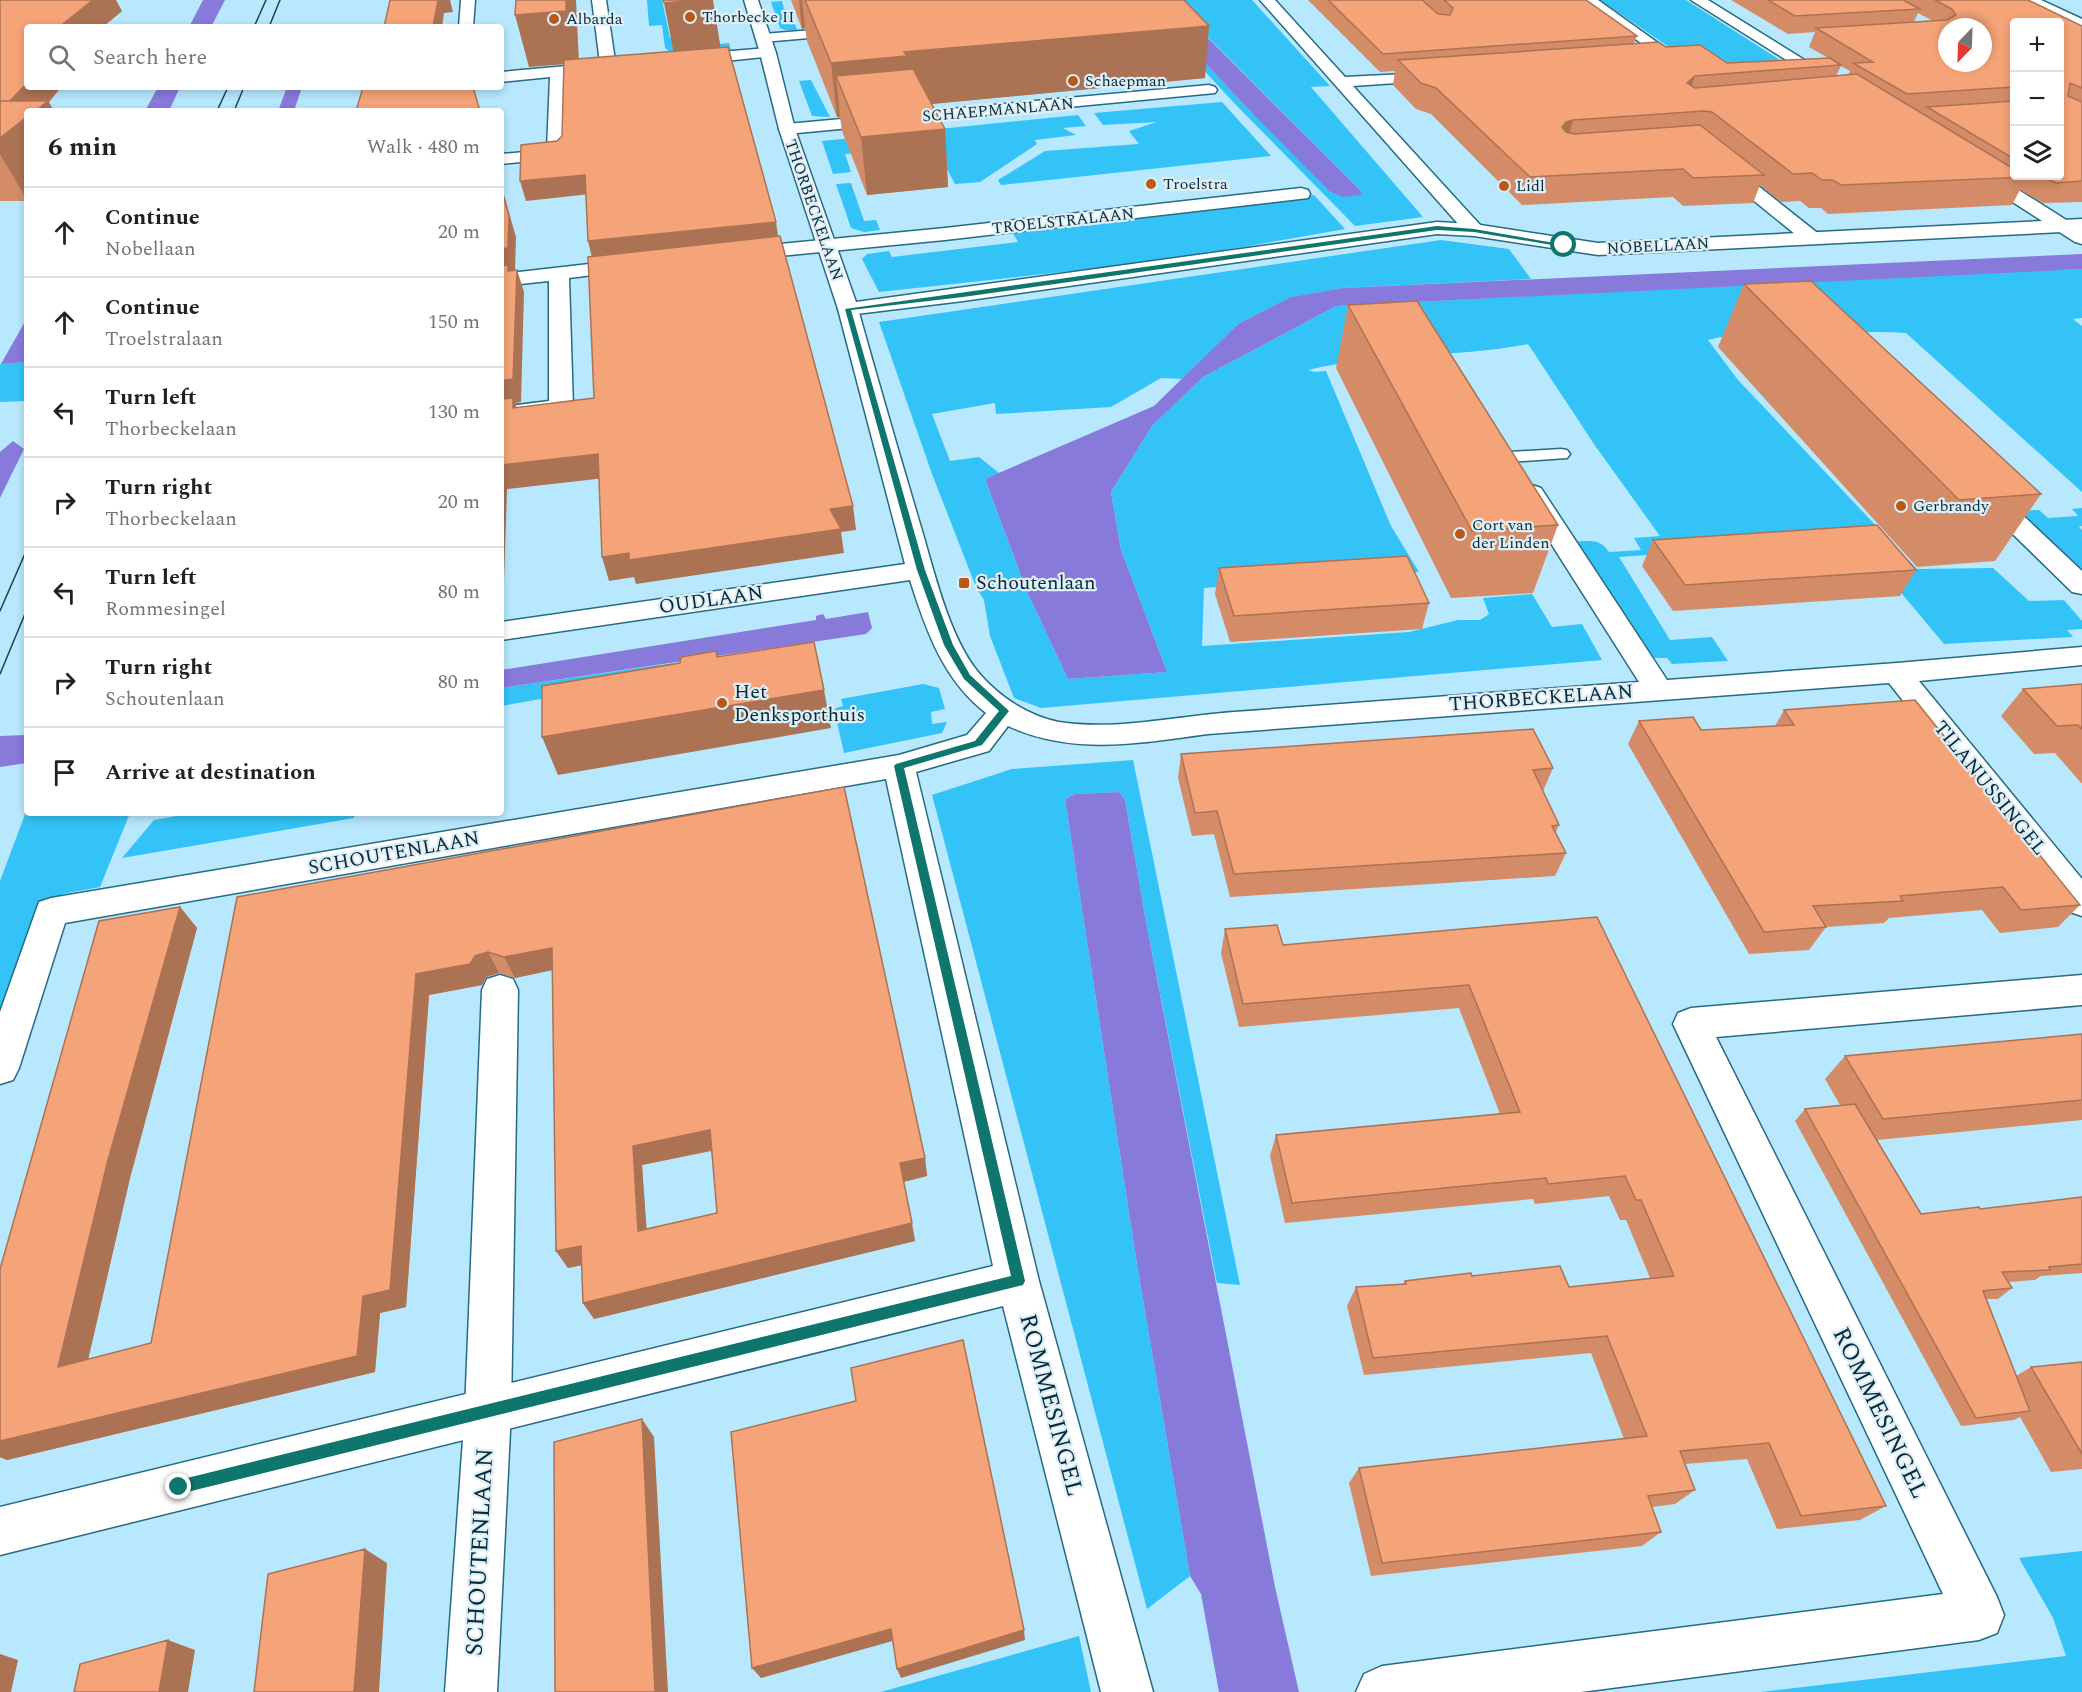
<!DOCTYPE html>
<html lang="en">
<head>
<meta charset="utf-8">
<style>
	body { margin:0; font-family:Spectral,serif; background:#f6f6f6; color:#202124 }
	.controls { position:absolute; right:18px; top:18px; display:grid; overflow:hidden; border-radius:6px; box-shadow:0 3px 9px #0003 }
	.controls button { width:54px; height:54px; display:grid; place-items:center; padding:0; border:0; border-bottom:2px solid #e0e0e0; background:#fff; color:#202124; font:30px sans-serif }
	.compass { position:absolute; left:1938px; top:18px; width:54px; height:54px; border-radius:50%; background:#fff; box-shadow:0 3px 9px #0003; rotate:203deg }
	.stop { position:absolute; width:18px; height:18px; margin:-14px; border:4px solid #0f766e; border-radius:50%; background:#fff }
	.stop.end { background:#0f766e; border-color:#fff; box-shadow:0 2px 6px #0008 }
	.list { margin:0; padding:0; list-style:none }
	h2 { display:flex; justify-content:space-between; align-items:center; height:78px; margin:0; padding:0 24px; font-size:26px }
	h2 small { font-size:20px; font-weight:400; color:#757577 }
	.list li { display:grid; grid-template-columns:39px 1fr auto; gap:18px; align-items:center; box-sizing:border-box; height:90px; padding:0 24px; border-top:2px solid #e0e0e0 }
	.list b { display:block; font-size:22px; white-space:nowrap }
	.list p { margin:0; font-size:20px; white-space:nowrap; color:#757577 }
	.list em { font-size:20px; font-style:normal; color:#757577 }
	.icon { flex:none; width:33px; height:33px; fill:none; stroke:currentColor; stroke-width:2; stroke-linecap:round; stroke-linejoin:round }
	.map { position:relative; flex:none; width:2082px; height:1692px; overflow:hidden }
	.search { position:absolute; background:#fff; box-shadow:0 3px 9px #0003; left:24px; top:24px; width:480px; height:66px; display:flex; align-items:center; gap:15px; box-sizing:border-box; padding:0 21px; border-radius:6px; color:#757577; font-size:22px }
	.panel { position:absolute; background:#fff; box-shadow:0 3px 9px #0003; left:24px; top:108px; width:480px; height:708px; border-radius:6px }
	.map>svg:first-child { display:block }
	.green { fill:#34c3f7 }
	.water { fill:#887adb }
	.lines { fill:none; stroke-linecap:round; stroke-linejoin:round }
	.service-casing { stroke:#276a84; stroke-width:3 }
	.pedestrian-casing { stroke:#276a84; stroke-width:3 }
	.minor-casing { stroke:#276a84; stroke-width:3 }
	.tertiary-casing { stroke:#276a84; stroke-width:3 }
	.secondary-casing { stroke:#276a84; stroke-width:3 }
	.service { fill:#fff; fill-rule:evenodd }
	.pedestrian { fill:#fff; fill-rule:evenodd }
	.minor { fill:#fff; fill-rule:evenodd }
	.tertiary { fill:#fff; fill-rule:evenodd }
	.secondary { fill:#fff; fill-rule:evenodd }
	.tram { stroke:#1c4555; stroke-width:1.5 }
	.wall { fill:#d38c67; fill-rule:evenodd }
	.shaded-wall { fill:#ac7254 }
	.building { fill:#f5a378; stroke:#ac7254; stroke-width:1.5; fill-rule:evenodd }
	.route { fill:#0f766e }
	.poi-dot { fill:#b95818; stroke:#e0eff7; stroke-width:2 }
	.labels { text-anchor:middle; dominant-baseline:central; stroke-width:4.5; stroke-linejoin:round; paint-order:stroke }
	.far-poi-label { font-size:16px; fill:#042b3a; stroke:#e0eff7; text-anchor:start }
	.far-street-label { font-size:16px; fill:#042b3a; stroke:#e0eff7 }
	.poi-label { font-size:20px; fill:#042b3a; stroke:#e0eff7; text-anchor:start }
	.street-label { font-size:20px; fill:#042b3a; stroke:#e0eff7 }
	.near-street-label { font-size:24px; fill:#042b3a; stroke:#e0eff7 }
</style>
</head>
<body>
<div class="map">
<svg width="2082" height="1692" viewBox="0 0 2082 1692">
	<rect width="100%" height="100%" fill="#b7e8fe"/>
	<path class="green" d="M647 0H662L670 38 715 35 719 44 729 43 731 50 674 55 665 48 662 25 649 26Z
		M1139 0H1146L1252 113 1361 195V191L1171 0H1252L1330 86 1311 87 1423 217 1355 226 1235 104Z
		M1600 0H1686L1832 93 1726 86Z
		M782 1 784 9 790 11 797 30H785L780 28 771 2Z
		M811 80 830 117 812 116 799 81Z
		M1222 102 1271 156 1001 185 998 180 1045 151 1139 144 1129 131 1157 122 1103 125 1094 113Z
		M1078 115 1086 126 1063 128 1076 135 1035 140 1037 144 980 182 955 184 934 145 845 154 851 172 833 174 822 141Z
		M851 183 864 221 876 220 880 230 864 232 851 228 836 184Z
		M1314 195 1345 229 1164 261 879 292 862 259 867 254 889 251 892 257 1018 242 1011 230Z
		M1441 240 1509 249 1531 279 1343 288 1292 297 1238 324 1182 379 1161 378 1111 407 996 414 995 403 932 414 950 461 979 457 999 473 985 479 1028 594 1068 679 1167 672 1121 550 1111 492 1152 426 1203 377 1336 306 2019 271 2082 269V318L2073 319 2082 326V492L1906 333C1871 330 1836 334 1800 334 1768 335 1739 331 1708 340L1738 380 1917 569 1993 568 2029 601 2064 600 2082 621V629L2067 630 2073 637 1944 644 1857 540 1619 557 1670 640 1712 637 1728 661 1672 664 1667 658H1643L1573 542C1588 541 1600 538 1609 552L1641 550 1634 538 1660 536 1596 447 1528 344C1455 358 1380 352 1308 370L1315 372 1326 371 1391 526 1419 572 1204 588 1202 646 1409 632 1458 620H1480L1489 614 1483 598 1532 594 1552 627 1582 624 1602 660 1041 708 1014 698 990 636 984 600 976 587 932 474 879 322Z
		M27 362V401L0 402V364Z
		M2082 508V526L2079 527 2082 530V580L2010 511 2039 510 2048 518 2078 516 2072 509Z
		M708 658 694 672 501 706V688Z
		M923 684 939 688 945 709 931 712 932 724 947 722 942 733 844 753 834 709 843 706 841 699Z
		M1133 760 1240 1285 1217 1283 1146 922 1125 800 1119 792 1075 794 1065 799 1137 1264 1190 1576 1147 1609 932 795 1012 769Z
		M27 809V813H130L100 887 63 894 49 903 0 1043V881Z
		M193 813H355L354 818 122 858 154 820Z
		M2082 1551V1692H1760L2066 1656 2053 1618 2019 1558Z
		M1079 1636 1091 1692H881Z"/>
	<path class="water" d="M203 0H225L211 27H189Z
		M1146 0 1202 32 1361 191V195L1343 197 1329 191 1252 113Z
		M158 87H180L169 111H145Z
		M287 87H302L294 111H278Z
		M2082 254V269L1336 306 1203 377 1152 426 1111 492 1121 550 1167 672 1068 679 1028 594 985 479 1154 406 1238 324 1291 297 1343 288Z
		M27 318V362L1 364Z
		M13 441 24 449 0 498V452Z
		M868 612 872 628 866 634 501 688V670L816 620V616L823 614 826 619Z
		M27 735V763L0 767V736Z
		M1119 792 1125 800 1146 922 1275 1587 1299 1692H1219L1201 1594 1190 1576 1137 1264 1065 799 1075 794Z"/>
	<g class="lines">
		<g class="service-casing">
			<path id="service" d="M1561 449 1567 450 1570 454 1567 458 1509 462 1503 461 1500 457 1503 453 1509 452Z"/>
		</g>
		<g class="pedestrian-casing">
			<path id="pedestrian" d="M500 975 513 979 518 990 511 1411 497 1692H445L465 1411 482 990 487 979Z"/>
		</g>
		<g class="minor-casing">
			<path id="minor" d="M461 0H475L473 27H459Z
				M592 0H606L616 67 608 72 566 76 565 154 562 158 501 164V154L547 150 550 77 501 82V72L600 63Z
				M1260 0H1275L1345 77 1446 72 1448 75 1440 80 1353 86 1481 226 1484 230 1481 234H1467Z
				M1582 0H1598L1679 58 1671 63 1651 62 1648 59 1656 54Z
				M1691 0H1708L1840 82 1832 87 1826 85Z
				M850 27 857 31 855 34 763 42 756 38 763 34Z
				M768 48 773 50 776 53 773 56 686 65 678 60 686 55Z
				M1209 85 1215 87 1217 90 1215 93 787 134 781 133 779 129 781 125 787 124Z
				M1722 161 1728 162 1820 235 1823 239 1820 243H1806L1716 170 1713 166 1716 162Z
				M1978 167 1984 168 2082 230V244L2075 242 1972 176 1969 172 1972 168Z
				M1301 188 1308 190 1310 194 1308 198 945 240 738 260 731 258 728 254 731 250 738 248 945 228Z
				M633 259 640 261 643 265 640 269 569 278 573 407 569 412 501 421V407L549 401V281L501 286V274Z
				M848 303 855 305 858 309C878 381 899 453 920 524 934 570 948 635 978 672 998 696 1028 716 1059 722 1117 731 1177 716 1234 712 1369 702 1504 692 1639 682L1519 493 1523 488 1532 485 1541 488 1667 680 1897 663 2082 647V665L1919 681 2082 879V916L2070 912 1889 683 1208 734C1140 743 1073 756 1008 726L989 751 916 772 1039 1281 1153 1692H1101L1003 1306 0 1555V1507L993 1266 886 779 65 923 19 1068 13 1080 0 1084V1012L39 902 51 898 899 755 967 735 986 713C943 680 926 630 910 580L501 640V622L905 564 838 309 841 305Z
				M1987 487 1996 490 2082 571V594L2072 592 1978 500 1974 495 1978 490Z
				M2082 975V1005L1716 1037 1997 1597 2004 1615 1997 1633 1979 1640 1581 1692H1356L1364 1674 1382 1666 1943 1594 1673 1024 1678 1013 1691 1008Z"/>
		</g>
		<g class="tertiary-casing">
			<path id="tertiary" d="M744 0H758L776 53 795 129 856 302 1437 222 1474 224 1598 243 2082 219V231L1598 255 1474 236 1437 234 963 301 848 315 841 313 838 309 779 129 760 53Z"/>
		</g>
		<g class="secondary-casing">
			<path id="secondary" d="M2022 0H2041L2082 19V28L2024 3Z"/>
		</g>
		<use href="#service" class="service"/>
		<use href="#pedestrian" class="pedestrian"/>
		<use href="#minor" class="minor"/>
		<use href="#tertiary" class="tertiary"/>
		<use href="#secondary" class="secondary"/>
		<path class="tram" d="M254 27 266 0
			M269 27 280 0
			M217 111 228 87
			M234 111 244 87
			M0 611 27 549
			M0 674 27 609"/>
	</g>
	<path class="wall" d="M0 0 122 11 27 87H61L49 102 27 111V201H0Z
		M791 0H1184L1205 78 932 104 945 129 948 187 867 195 842 131 840 117H837L807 41 805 28 802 29Z
		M1308 0H1586L1637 36 1634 43 1666 47 1727 63 1828 58 1809 47 1815 32 1788 34 1731 0H2028L2082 26V202L2043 203 2020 190 2012 205 1828 214 1821 208H1809L1800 201 1781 202 1760 185 1753 203 1683 206 1673 197 1522 205 1431 114 1416 109 1393 85 1395 71 1380 72ZM1918 13 1933 21 1914 22ZM2014 22 2060 176H2014ZM1841 66 1850 71 1848 75 1836 76Z
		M1744 284 2041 494 1995 561 1917 567 1718 347Z
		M1348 305 1558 525 1533 593 1451 598 1336 368Z
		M1653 540 1916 570 1900 596 1673 611 1642 566Z
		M1219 568 1429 603 1422 629 1230 642 1215 594Z
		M2082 684V784L2055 753 2034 754 2001 716 2023 689Z
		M1784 710 2080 905 2058 927 2000 933 1982 910 1889 918 1884 923 1826 927 1809 950 1749 954 1628 744 1639 721 1701 730 1775 726Z
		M1181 754 1553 768 1543 791 1559 825 1556 832 1566 853 1555 876 1230 897 1214 834 1192 836 1178 778Z
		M844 787 925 1158 927 1176 904 1182 915 1241 594 1319 583 1303 582 1265 568 1268 556 1251 553 970 515 978 499 973 486 977 482 985 429 995 406 1307 380 1313 375 1372 7 1460 0 1457V1441L180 907 197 928 130 1178 88 1359 151 1343 237 897ZM712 1151 717 1213 646 1229 642 1165Z
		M1597 917 1886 1506 1860 1520 1777 1529 1747 1459 1685 1464 1695 1490 1675 1504 1652 1507 1661 1532 1642 1546 1371 1576 1349 1483 1359 1468 1624 1439 1591 1353 1364 1375 1347 1306 1356 1287 1403 1284 1405 1281 1472 1276 1569 1287 1650 1278 1626 1220H1620L1609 1196 1535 1204 1533 1199 1285 1223 1270 1156 1276 1135 1500 1114 1459 1008 1239 1027 1221 953 1225 929 1283 945Z
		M2082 1034V1120L1877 1140 1921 1214 1980 1209 2082 1197V1273L2041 1276 2035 1280 2008 1282 2012 1288 1998 1299H1987L2016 1376 2031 1367 2082 1362V1469L2051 1472 2020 1417 2014 1420 1961 1426 1795 1121 1805 1109 1840 1105 1825 1079 1845 1056Z"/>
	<path class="shaded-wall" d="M93 0H116L122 11 103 27H59Z
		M438 0H450L453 12 444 13 442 27H433Z
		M566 0H576L579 63 529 67 515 15Z
		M701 0H713L721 50 674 54 664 3Z
		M799 0H802L805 28 802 29Z
		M1209 26 1205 78 910 106 836 76 840 117H837L831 63 904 52Z
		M1695 76 1686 102 1687 83Z
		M27 83V87H61L49 102 54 111H27V200L0 154V113Z
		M1573 120 1566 147 1562 127 1566 122Z
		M945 129 948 187 867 195 861 137Z
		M585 175 590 194 526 201 520 181Z
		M501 185 516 237 515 270 501 272Z
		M776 222 779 242 593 262 588 241Z
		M517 270 524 292 521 402 515 403 521 421 501 405V381Z
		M598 454 605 478 507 489 504 581 501 582V465Z
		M853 506 856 530 841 532 844 553 636 584 634 577 609 581 602 557 830 509Z
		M824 690 831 728 558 775 542 737Z
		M180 907 197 928 130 1178 83 1382 58 1367 108 1160Z
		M552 948 562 968 515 978 504 957Z
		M488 952 499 973 486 977 482 985 429 995 406 1307 380 1313 375 1372 7 1460 0 1457V1441L363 1296 416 974Z
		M710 1130 718 1149 642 1165 648 1248 638 1231 633 1146Z
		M925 1158 927 1176 903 1182 900 1163Z
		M912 1223 915 1241 594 1319 583 1303Z
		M581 1246 592 1263 568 1268 556 1251Z
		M642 1419 654 1437 668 1692H655Z
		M365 1549 387 1563 379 1692H354Z
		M891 1629 896 1640 761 1678 752 1668Z
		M1024 1630 1025 1640 901 1678 897 1669Z
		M168 1640 195 1650 188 1692H159Z
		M0 1654 18 1660 11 1692H0Z"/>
	<path class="building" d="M0 0H93L59 27H27V83L10 101H0Z
		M390 0H438L433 27H384Z
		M516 0H566V11L515 15Z
		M663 0H701L664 3Z
		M805 0H1184L1209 26 904 52 907 56 831 63Z
		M1328 0H1422L1438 14 1450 15 1453 8 1444 0H1586L1637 36 1383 54Z
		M1768 0H1903L1920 9 1795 16Z
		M1935 0H2028L2082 26V88L2070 83 2068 96 2082 102V181L2055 183 2043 176H2060V22H2014V87L1907 94 1853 63 1873 62 1816 28 1947 20 1956 15 1952 9ZM1947 27H1983V63H1947Z
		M1658 42 1666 47 1700 45 1727 63 1830 58 1841 65 1695 76 1687 83 1695 88 1857 74 2014 169V176H2025L2027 177 1841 185 1833 180H1822L1812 173 1793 174 1712 112 1704 111 1573 120 1566 122 1562 127 1566 132 1574 134 1700 125 1764 175 1693 178 1683 169 1530 177 1436 88 1421 83 1398 60Z
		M728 47 776 222 588 241 585 175 520 181 521 145 557 141 562 136 564 60Z
		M913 69 945 129 861 137 836 76Z
		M363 87H473L480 111H356Z
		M0 101H48L35 111H27V117L0 138Z
		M2014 101V159L1927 107Z
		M501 187 509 216 508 248 501 249Z
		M780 236 853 506 830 509 841 529 629 560V553L602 557 598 454 501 465V399L513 398V408L594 398 588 257Z
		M508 265V271L517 270 513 379 501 381V266Z
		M1811 281 2041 494 1959 500 1744 284Z
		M1417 301 1558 525 1472 531 1348 305Z
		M1877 525 1916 570 1685 585 1653 540Z
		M1407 556 1429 603 1234 616 1219 568Z
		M814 642 824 690 542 737V686L680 663 681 657 716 651 717 657Z
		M2082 684V729L2078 725 2057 726 2023 689Z
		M1915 700 2080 905 2021 910 2003 887 1900 896 1903 901 1813 906 1826 927 1764 932 1639 721 1693 717 1701 730 1794 725 1784 710Z
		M1533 729 1553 768 1533 770 1559 825 1552 826 1566 853 1234 874 1217 811 1195 813 1181 754Z
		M844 787 925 1158 900 1163 912 1223 583 1303 581 1246 556 1251 552 948 504 957 488 952 475 956 470 964 416 974 390 1290 363 1296 357 1356 0 1441V1269L99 921 180 907 108 1160 58 1367 151 1343 237 897ZM710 1130 717 1213 638 1231 633 1146Z
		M1597 917 1886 1506 1801 1516 1769 1443 1680 1451 1695 1490 1648 1496 1661 1532 1382 1563 1359 1468 1647 1436 1607 1336 1373 1358 1356 1287 1406 1284 1405 1281 1471 1273 1472 1276 1560 1266 1569 1287 1674 1276 1641 1200H1636L1625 1176 1548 1184 1546 1178 1292 1203 1276 1135 1520 1112 1469 985 1243 1004 1225 929 1277 925 1283 945Z
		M2082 1034V1100L1883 1119 1845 1056Z
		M1855 1104 1921 1214 1979 1207 1980 1209 2082 1197V1264L2049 1267 2050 1270 2002 1272 2012 1288 1983 1291 2030 1411 1976 1418 1805 1109Z
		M963 1340 1024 1630 897 1669 891 1629 752 1668 731 1432 856 1401 851 1368Z
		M2082 1362V1454L2031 1367Z
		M642 1419 655 1692H555L554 1442Z
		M365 1549 354 1692H254L268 1574Z
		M168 1640 159 1692H74L80 1664Z"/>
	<path class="route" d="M1437 226 1474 229 1566 245 1564 247 1474 232 1437 230 963 297 851 310 925 570 953 645 970 675 1009 711 982 745 904 768 1025 1281 1023 1285 179 1494 174 1492 172 1487 174 1482 179 1480 1011 1276 894 766 896 764 975 741 999 711 964 679 944 645 917 570 845 309Z"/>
	<g class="poi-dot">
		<circle cx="690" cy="17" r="6"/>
		<circle cx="554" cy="19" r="6"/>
		<circle cx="1073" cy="81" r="6"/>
		<circle cx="1151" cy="184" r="6"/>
		<circle cx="1504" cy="186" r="6"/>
		<circle cx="1901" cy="506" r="6"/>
		<circle cx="1460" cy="534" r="6"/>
		<rect x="958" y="577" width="12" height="12" rx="3"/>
		<circle cx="722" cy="703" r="6"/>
	</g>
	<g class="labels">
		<g class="far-poi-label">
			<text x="702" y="17">Thorbecke II</text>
			<text x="566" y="19">Albarda</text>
			<text x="1085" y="81">Schaepman</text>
			<text x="1163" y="184">Troelstra</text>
			<text x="1516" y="186">Lidl</text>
			<text x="1913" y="506">Gerbrandy</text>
			<text x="1472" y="525">Cort van<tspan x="1472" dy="18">der Linden</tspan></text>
		</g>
		<g class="far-street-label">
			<text transform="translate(998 110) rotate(-5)">SCHAEPMANLAAN</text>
			<text transform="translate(814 210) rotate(71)">THORBECKELAAN</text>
			<text transform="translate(1063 221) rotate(-6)">TROELSTRALAAN</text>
			<text transform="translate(1658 246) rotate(-3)">NOBELLAAN</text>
		</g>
		<g class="poi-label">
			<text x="976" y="583">Schoutenlaan</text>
			<text x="734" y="692">Het<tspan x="734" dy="23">Denksporthuis</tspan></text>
		</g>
		<g class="street-label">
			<text transform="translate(711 600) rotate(-8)">OUDLAAN</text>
			<text transform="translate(1541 698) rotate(-4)">THORBECKELAAN</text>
			<text transform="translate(1990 788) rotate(51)">TILANUSSINGEL</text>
			<text transform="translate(394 853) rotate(-10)">SCHOUTENLAAN</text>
		</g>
		<g class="near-street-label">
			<text transform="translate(1051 1405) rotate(75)">ROMMESINGEL</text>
			<text transform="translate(1880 1413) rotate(64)">ROMMESINGEL</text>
			<text transform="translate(480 1552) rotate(-87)">SCHOUTENLAAN</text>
		</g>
	</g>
</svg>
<div class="controls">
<button>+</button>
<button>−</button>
<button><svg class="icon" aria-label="layers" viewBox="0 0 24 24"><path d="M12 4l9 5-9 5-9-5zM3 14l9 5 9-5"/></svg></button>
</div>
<svg class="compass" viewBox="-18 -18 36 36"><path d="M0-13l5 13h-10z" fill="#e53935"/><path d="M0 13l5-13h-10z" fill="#757577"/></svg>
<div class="stop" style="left:1564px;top:245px"></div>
<div class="stop end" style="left:179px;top:1487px"></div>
<div class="search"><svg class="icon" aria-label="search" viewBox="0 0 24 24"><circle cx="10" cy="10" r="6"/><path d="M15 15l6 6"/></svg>Search here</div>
<section class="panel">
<h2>6 min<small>Walk · 480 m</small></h2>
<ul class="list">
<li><svg class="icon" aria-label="ahead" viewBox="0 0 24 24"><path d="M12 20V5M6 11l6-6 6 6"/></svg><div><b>Continue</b><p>Nobellaan</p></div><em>20 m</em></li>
<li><svg class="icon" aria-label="ahead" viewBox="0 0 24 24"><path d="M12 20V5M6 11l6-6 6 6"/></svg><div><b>Continue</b><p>Troelstralaan</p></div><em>150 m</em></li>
<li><svg class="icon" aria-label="left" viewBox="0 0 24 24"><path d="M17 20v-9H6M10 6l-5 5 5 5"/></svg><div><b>Turn left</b><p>Thorbeckelaan</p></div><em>130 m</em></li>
<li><svg class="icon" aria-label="right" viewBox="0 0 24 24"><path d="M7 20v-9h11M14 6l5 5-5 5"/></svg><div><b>Turn right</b><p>Thorbeckelaan</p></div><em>20 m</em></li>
<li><svg class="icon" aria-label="left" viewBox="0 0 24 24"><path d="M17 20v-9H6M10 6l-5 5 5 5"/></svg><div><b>Turn left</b><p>Rommesingel</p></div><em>80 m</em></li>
<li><svg class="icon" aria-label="right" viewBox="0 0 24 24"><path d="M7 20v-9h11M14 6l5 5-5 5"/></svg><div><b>Turn right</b><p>Schoutenlaan</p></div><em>80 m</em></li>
<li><svg class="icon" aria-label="arrive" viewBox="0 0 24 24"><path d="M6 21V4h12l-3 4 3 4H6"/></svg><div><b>Arrive at destination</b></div></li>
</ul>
</section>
</div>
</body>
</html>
